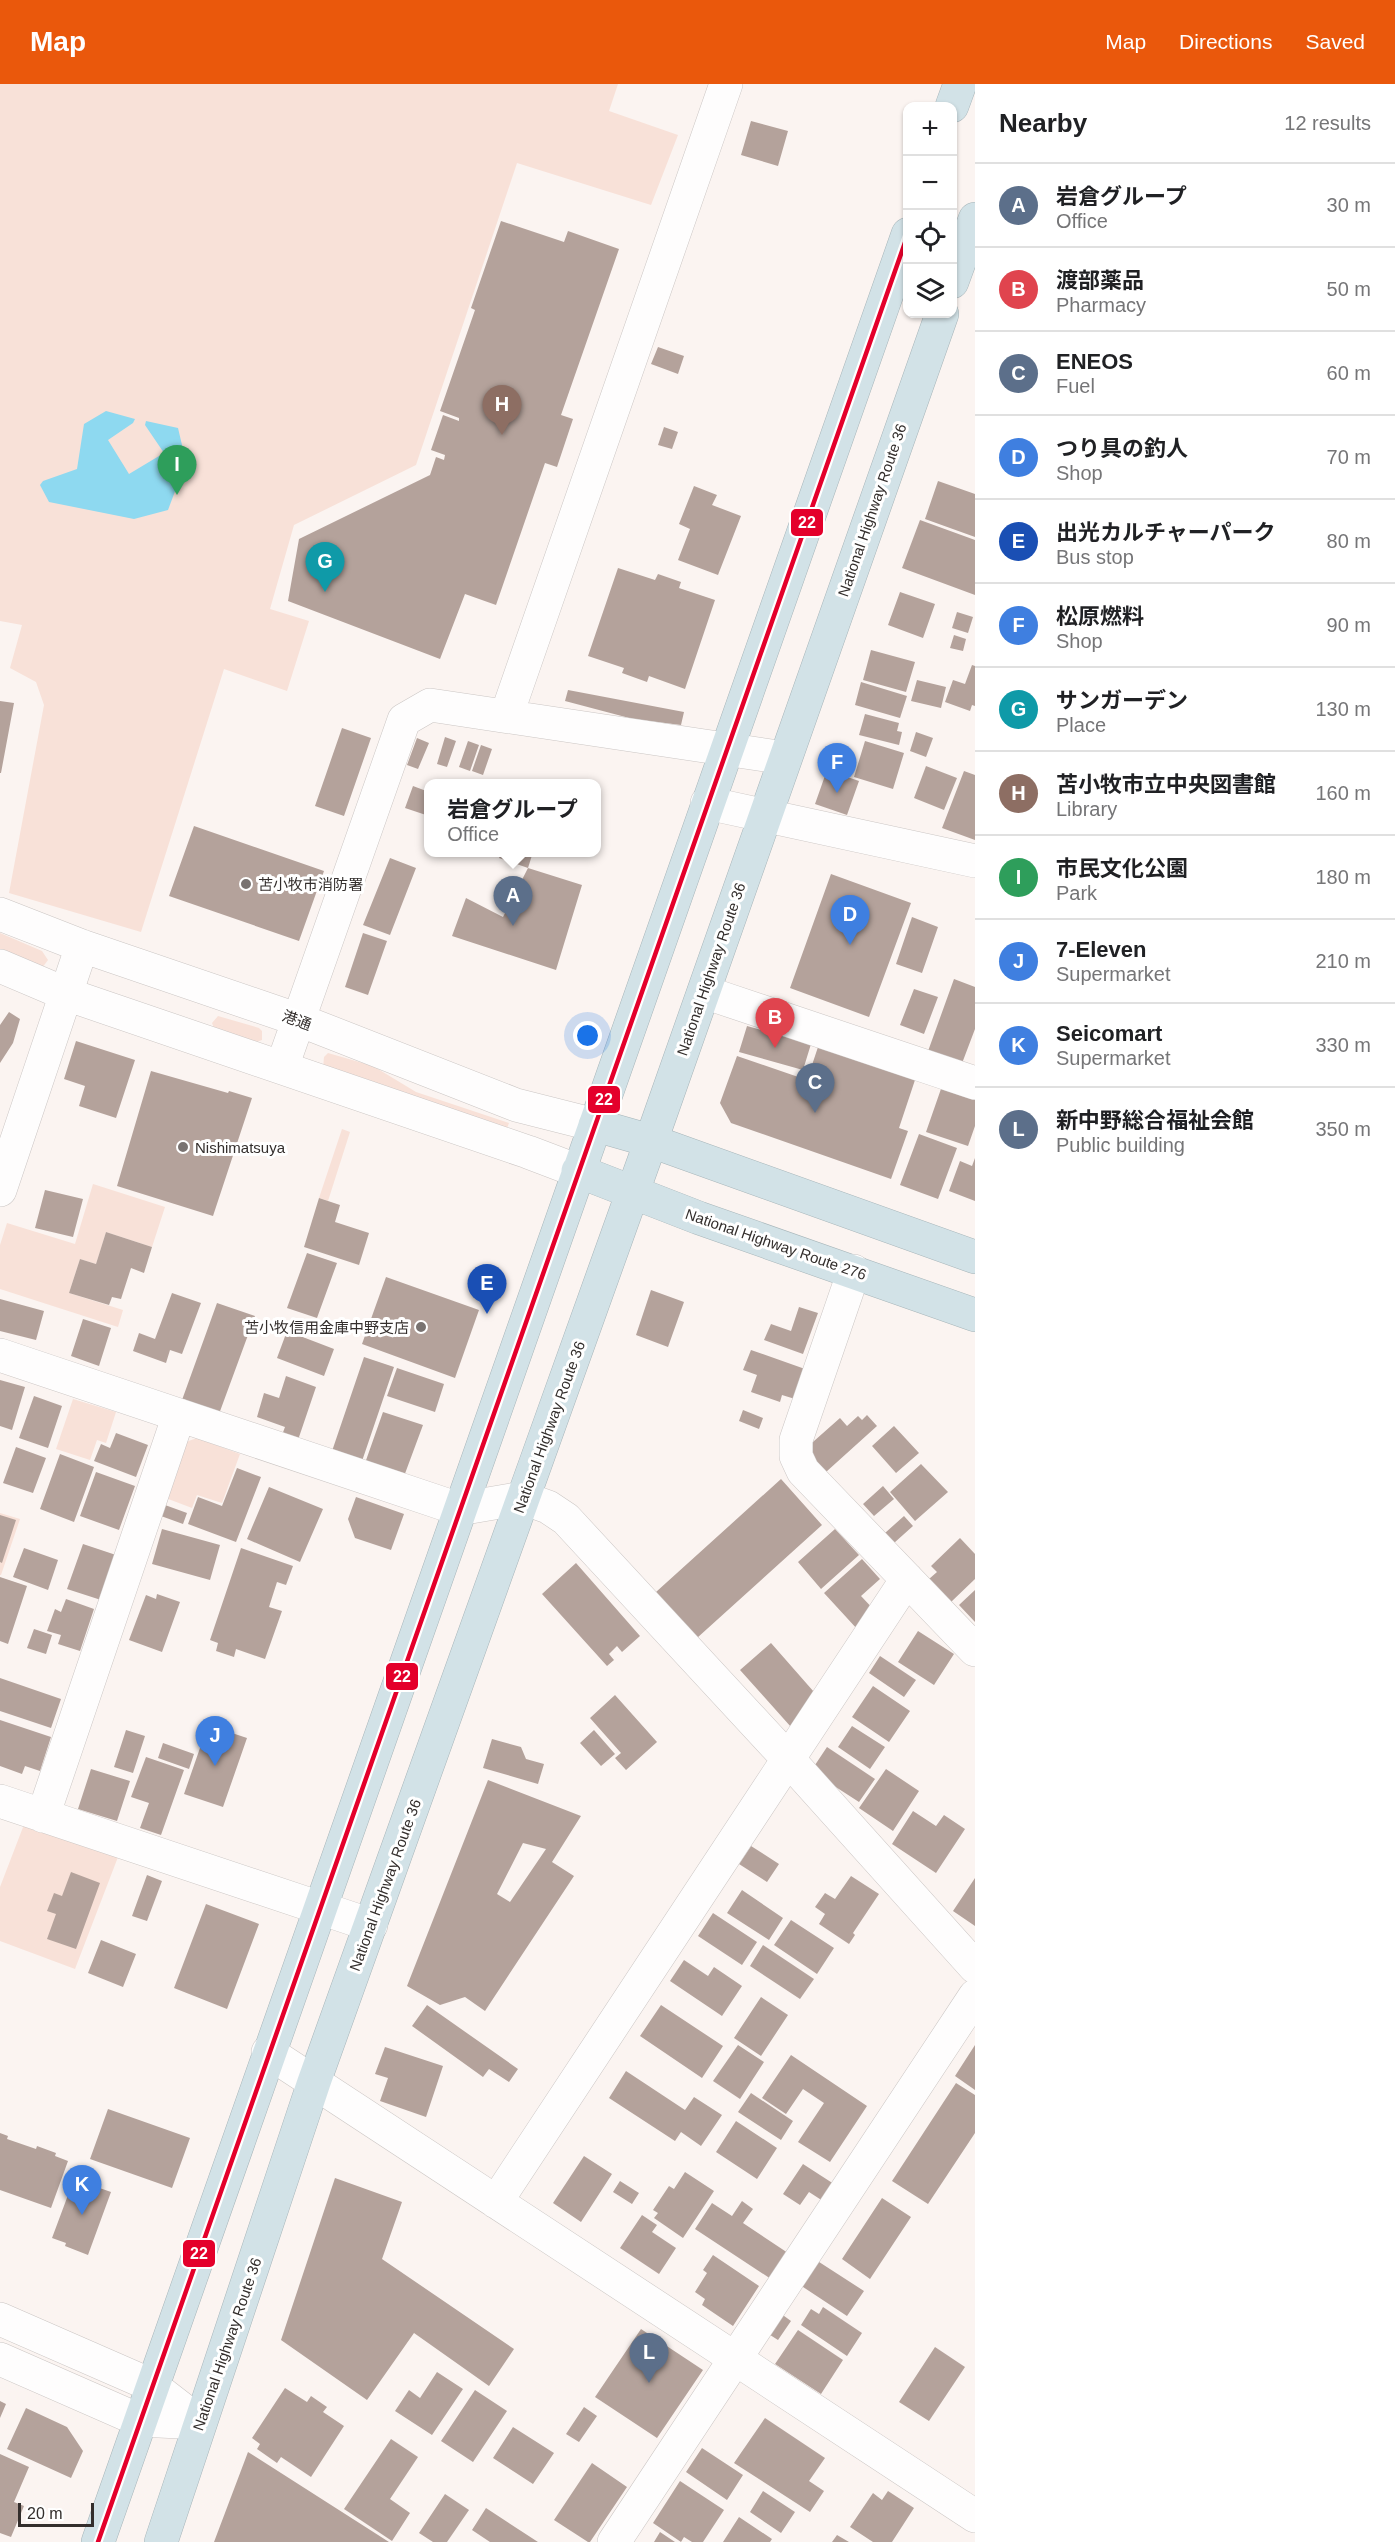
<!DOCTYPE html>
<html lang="en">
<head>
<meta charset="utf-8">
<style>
	body { margin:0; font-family:Arial,"Noto Sans JP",sans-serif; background:#f2f2f2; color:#202124 }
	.controls { position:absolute; right:18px; top:18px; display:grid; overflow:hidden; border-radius:12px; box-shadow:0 2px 4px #0004 }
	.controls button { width:54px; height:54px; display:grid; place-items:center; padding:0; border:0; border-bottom:2px solid #e0e0e0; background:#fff; color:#202124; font:30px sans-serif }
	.scale { position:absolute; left:18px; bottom:15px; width:76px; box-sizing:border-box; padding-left:6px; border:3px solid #332e2c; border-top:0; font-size:16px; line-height:21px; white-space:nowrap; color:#332e2c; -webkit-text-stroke:4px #fff; paint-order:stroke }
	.you { position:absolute; left:588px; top:952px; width:21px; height:21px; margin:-15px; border:4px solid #fff; border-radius:50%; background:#1a73e8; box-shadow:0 0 0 9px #1a73e833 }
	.badge { display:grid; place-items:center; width:39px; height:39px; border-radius:50%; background:#ea580c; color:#fff; font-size:20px; font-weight:700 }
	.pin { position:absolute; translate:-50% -50px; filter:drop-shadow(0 2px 3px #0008) }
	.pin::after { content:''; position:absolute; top:32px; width:21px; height:18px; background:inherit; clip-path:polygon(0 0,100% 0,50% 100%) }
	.popup { position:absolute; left:424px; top:695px; width:177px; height:78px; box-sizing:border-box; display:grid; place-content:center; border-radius:12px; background:#fff; filter:drop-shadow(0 2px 4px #0005); font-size:20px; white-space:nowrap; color:#757577 }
	.popup b { font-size:22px; color:#202124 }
	.popup::after { content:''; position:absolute; left:50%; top:100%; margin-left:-12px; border:12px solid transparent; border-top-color:#fff }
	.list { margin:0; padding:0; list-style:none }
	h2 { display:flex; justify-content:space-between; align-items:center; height:78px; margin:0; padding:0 24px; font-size:26px }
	h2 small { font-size:20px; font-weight:400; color:#757577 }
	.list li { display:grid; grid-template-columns:39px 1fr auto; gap:18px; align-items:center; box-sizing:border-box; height:84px; padding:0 24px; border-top:2px solid #e0e0e0 }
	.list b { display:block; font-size:22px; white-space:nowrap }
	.list p { margin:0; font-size:20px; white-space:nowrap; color:#757577 }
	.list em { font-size:20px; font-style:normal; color:#757577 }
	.icon { flex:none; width:33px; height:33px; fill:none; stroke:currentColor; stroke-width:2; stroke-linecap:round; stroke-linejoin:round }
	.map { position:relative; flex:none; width:975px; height:2458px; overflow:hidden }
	header { display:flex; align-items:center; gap:36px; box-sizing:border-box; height:84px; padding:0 30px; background:#ea580c; color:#fff }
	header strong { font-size:28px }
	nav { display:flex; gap:33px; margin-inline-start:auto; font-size:21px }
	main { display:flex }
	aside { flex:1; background:#fff }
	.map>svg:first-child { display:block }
	.green { fill:#f8e1d8 }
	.water { fill:#8ed9f0 }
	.building { fill:#b4a29b; fill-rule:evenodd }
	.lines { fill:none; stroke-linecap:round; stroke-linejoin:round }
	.minor-casing { stroke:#cbc6c4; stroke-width:34 }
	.highway-casing { stroke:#a7b5b9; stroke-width:34 }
	.minor { stroke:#fefdfd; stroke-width:33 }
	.highway { stroke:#d2e2e7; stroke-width:33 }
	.bus-1-casing { stroke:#fff; stroke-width:9 }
	.bus-1 { stroke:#e4002b; stroke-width:4.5 }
	.poi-dot { fill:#797371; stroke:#fff; stroke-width:2 }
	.labels { text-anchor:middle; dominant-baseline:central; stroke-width:6; stroke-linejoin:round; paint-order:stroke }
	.street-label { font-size:15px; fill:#332e2c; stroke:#fff }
	.poi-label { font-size:15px; fill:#332e2c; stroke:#fff; text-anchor:start }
	.line-badge { stroke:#fff; stroke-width:2 }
	.badge-label { font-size:16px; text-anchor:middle; font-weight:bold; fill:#fff }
</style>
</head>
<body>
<header>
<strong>Map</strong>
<nav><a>Map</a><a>Directions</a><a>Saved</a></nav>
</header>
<main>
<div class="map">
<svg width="975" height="2458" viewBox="0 0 975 2458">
	<rect width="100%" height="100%" fill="#fbf4f1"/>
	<path class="green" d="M0 0H618L609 27 678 51 651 121 517 79 416 381 294 441 270 525 309 537 287 607 224 585 141 848 9 809 44 621 36 598 10 584 22 541 0 537Z
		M0 849 42 867 48 876 42 884 0 868Z
		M218 932 259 944 262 947V956L254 959 214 944 212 939Z
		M328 969 373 982 416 1008 509 1039 506 1047 323 984 324 973Z
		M342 1045 350 1048 328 1117 319 1114Z
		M93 1100 165 1123 152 1163 106 1148 96 1180 80 1175 69 1209 123 1226 118 1243 0 1205V1161L7 1139 75 1160Z
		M73 1315 116 1328 106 1359 97 1356 90 1376 56 1365Z
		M197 1354 240 1370 222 1419 197 1411 192 1424 163 1413 183 1359Z
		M0 1429 20 1435 1 1491H0Z
		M25 1738 118 1773 75 1885 0 1857V1803Z"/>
	<path class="water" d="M106 327 135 335 133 339 108 356 129 390 164 369 145 341 146 337 178 344 186 378 168 426 134 435 49 418 40 401 43 397 77 385 84 340Z"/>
	<path class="building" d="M751 37 788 47 778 82 741 71Z
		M501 137 564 158 568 147 619 165 561 331 573 335 557 383 545 379 496 521 465 510 440 575 288 517 299 455 430 391 436 373 444 376 445 371 431 366 443 331 459 337V334L440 327 475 226 471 224Z
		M658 263 684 272 678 290 651 280Z
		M664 343 678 348 672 365 658 361Z
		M938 397 975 410V453L925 435Z
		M694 402 717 411 712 421 741 432 718 491 678 476 690 445 679 440Z
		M920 436 975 456V511L902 484Z
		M618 484 655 496 658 490 681 498 679 504 715 516 685 605 649 592 647 598 622 589 624 584 588 572Z
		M900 508 935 520 923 554 888 541Z
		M957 528 973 533 968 549 952 544Z
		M954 551 966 555 963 567 950 564Z
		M871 566 915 578 906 608 863 596Z
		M972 581 975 582V622L972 621 970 627 945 618 953 596 965 600Z
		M917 596 946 603 941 624 911 617Z
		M861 598 907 612 900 634 855 621Z
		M568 606 684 628 681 641 633 635 565 617Z
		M0 617 14 619 1 689H0Z
		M865 630 899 639 897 647 902 648 899 661 859 651Z
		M342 644 371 654 344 732 315 722Z
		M916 648 933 654 926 673 910 667Z
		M445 653 456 657 447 683 437 680Z
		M417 654 429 659 418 685 407 681Z
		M468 657 479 661 470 687 459 683Z
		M865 657 904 669 893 705 854 693Z
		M481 661 492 665 483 691 472 687Z
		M926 682 957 694 944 726 914 714Z
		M827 686 859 697 847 731 815 720Z
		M964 687 975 691V756L942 744Z
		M413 702 429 708V732L405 724Z
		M194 742 324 787 299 857 169 812Z
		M501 768H533L528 784 499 774Z
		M390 774 416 784 390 851 363 841Z
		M528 784 582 801 556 886 452 852 466 814 503 833Z
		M831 790 911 819 869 933 790 904Z
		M912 833 938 843 922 889 896 880Z
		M363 849 387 857 368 911 345 903Z
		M954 895 975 903V945L961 982 927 970Z
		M914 905 938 913 924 950 900 941Z
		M9 928 20 935 13 959 0 979V941Z
		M747 942 811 960 803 986 739 968Z
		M76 957 135 976 116 1034 79 1022 85 1002 64 995Z
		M818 963 915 996 899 1044 908 1047 891 1095 731 1039 720 1019 737 972 807 996Z
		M151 987 228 1009 229 1007 252 1014 213 1132 117 1102Z
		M942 1002 975 1013V1042L968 1062 926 1048Z
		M919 1050 957 1064 938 1115 900 1101Z
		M975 1074V1117L949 1107 960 1077 972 1082Z
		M45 1106 83 1115 73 1153 35 1144Z
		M319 1114 340 1121 335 1138 369 1149 359 1181 304 1163Z
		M106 1148 152 1163 144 1189 131 1184 121 1215 112 1213 109 1221 69 1209 80 1175 96 1180Z
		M307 1169 337 1179 317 1234 287 1224Z
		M386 1193 479 1226 455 1294 362 1260Z
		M651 1206 684 1218 668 1263 636 1251Z
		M172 1209 201 1219 182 1270 170 1266 166 1279 133 1267 139 1249 155 1255Z
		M0 1215 44 1227 36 1256 0 1247Z
		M217 1219 255 1232 219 1330 182 1316Z
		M799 1223 818 1229 803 1270 764 1256 771 1240 791 1247Z
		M83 1235 111 1244 99 1282 71 1272Z
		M287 1247 334 1265 324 1292 277 1274Z
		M751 1266 805 1285 795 1315 782 1311 780 1318 751 1308 757 1291 743 1286Z
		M364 1273 394 1283 360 1383 330 1373Z
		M397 1284 444 1300 435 1328 387 1312Z
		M286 1292 316 1303 298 1356 282 1351 285 1343 257 1333 264 1309 279 1314Z
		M0 1296 25 1303 12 1346 0 1342Z
		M34 1312 62 1322 48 1364 19 1354Z
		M743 1326 763 1334 759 1345 739 1337Z
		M383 1328 423 1341 403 1395 364 1382Z
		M867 1331 877 1342 826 1388 805 1365 840 1334 847 1342 858 1332 862 1336Z
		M894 1342 919 1369 896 1389 872 1362Z
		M116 1349 148 1361 136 1393 94 1377 101 1360 110 1364Z
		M16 1363 46 1374 33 1409 3 1399Z
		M60 1370 94 1383 74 1438 40 1425Z
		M921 1380 948 1408 915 1437 890 1408Z
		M237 1384 261 1393 236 1458 188 1440 198 1413 222 1422Z
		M96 1388 135 1402 119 1446 80 1432Z
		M781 1395 822 1441 697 1554 656 1508Z
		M883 1402 894 1415 874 1432 863 1420Z
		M269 1403 323 1425 300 1478 247 1455Z
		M356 1413 404 1430 391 1466 355 1454 348 1435Z
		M165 1421 187 1429 183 1440 161 1432Z
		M0 1431 16 1436 2 1479 0 1478Z
		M904 1432 913 1442 894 1459 885 1449Z
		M162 1445 220 1461 210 1496 152 1480Z
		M835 1445 859 1471 821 1505 798 1478Z
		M960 1454 975 1470V1495L951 1518 929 1495 937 1488 931 1482Z
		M83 1460 116 1471 101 1516 67 1505Z
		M24 1464 58 1476 48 1506 13 1493Z
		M241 1464 293 1482 286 1501 277 1498 269 1523 282 1527 265 1575 236 1565 234 1573 216 1567 218 1559 210 1556Z
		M862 1475 880 1495 861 1512 877 1529 858 1546 824 1509Z
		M576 1479 640 1552 622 1568 617 1562 609 1570 614 1576 607 1582 542 1510Z
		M0 1493 27 1502 8 1560 0 1557Z
		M975 1506V1538L959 1521Z
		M157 1510 180 1518 162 1568 129 1556 146 1511 156 1515Z
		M66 1515 94 1525 80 1567 58 1560 61 1551 47 1547 55 1525 61 1528Z
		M34 1545 52 1551 46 1570 27 1564Z
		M918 1547 954 1570 934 1601 898 1578Z
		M771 1559 821 1616 791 1643 740 1586Z
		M880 1572 916 1596 904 1613 869 1589Z
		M0 1594 61 1615 51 1644 0 1627Z
		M873 1602 910 1627 889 1658 852 1633Z
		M615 1611 657 1658 626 1686 615 1674 621 1669 590 1634Z
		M0 1636 51 1653 40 1687 25 1682 22 1690 0 1682Z
		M208 1641 247 1654 223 1723 184 1710Z
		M852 1642 885 1663 870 1685 838 1663Z
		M126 1646 145 1652 133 1689 114 1683Z
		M594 1646 615 1670 601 1682 580 1659Z
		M492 1655 521 1663 526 1675 544 1680 538 1700 483 1684Z
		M163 1659 194 1670 189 1685 158 1674Z
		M827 1663 875 1695 859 1718 811 1687Z
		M146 1673 184 1686 161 1751 140 1744 149 1719 131 1713Z
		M91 1685 130 1697 117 1737 78 1725Z
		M886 1685 919 1707 893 1747 859 1724Z
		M488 1696 581 1732 552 1778 574 1792 485 1927 465 1913 440 1921 407 1902ZM523 1759 546 1765 510 1818 497 1810Z
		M913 1727 936 1742 944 1731 965 1745 936 1789 892 1760Z
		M751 1762 779 1780 767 1798 739 1780Z
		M71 1788 100 1799 76 1865 47 1855 56 1830 47 1827 54 1809 62 1812Z
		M147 1791 162 1797 147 1837 132 1832Z
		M851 1792 879 1810 853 1849 855 1851 849 1860 819 1840 825 1830 815 1823 825 1809 835 1815Z
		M975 1794V1842L953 1827Z
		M742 1806 783 1834 769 1856 727 1829Z
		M206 1820 259 1840 227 1925 174 1904Z
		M713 1829 757 1858 742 1881 698 1852Z
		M791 1836 834 1864 817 1890 774 1861Z
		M101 1856 136 1870 123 1903 88 1889Z
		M763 1861 814 1895 800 1915 750 1882Z
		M684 1876 708 1892 714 1883 742 1902 722 1932 670 1897Z
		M761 1913 788 1931 761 1972 734 1954Z
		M427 1921 518 1985 509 1998 489 1985 483 1993 412 1942Z
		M661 1921 723 1962 702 1994 640 1952Z
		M738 1961 764 1978 740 2015 713 1997Z
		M975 1961V2006L955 1992Z
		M385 1963 443 1982 426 2033 380 2017 388 1994 375 1990Z
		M791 1971 867 2022 830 2078 798 2058 824 2019 803 2005 786 2030 762 2014Z
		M626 1987 685 2026 694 2013 722 2031 701 2062 681 2048 675 2057 609 2014Z
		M956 1999 975 2011V2049L928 2120 892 2097Z
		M751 2009 793 2037 781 2056 738 2028Z
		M108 2025 190 2054 172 2104 90 2075Z
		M736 2037 777 2064 757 2095 716 2068Z
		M0 2049 8 2052 7 2055 36 2065 37 2062 56 2069 55 2072 68 2077 51 2124 0 2106Z
		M584 2072 612 2090 581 2138 553 2119Z
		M803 2080 837 2102 826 2119 809 2108 800 2121 783 2110Z
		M685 2088 714 2107 683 2154 654 2134 658 2129 653 2126 669 2102 674 2105Z
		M335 2094 402 2118 382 2175 514 2265 489 2302 414 2249 367 2316 281 2256Z
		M74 2095 111 2108 88 2171 65 2162 66 2159 52 2154Z
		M620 2097 639 2109 632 2120 613 2108Z
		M882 2114 911 2133 870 2195 842 2175Z
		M742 2117 753 2125 743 2139 794 2173 777 2199 695 2145 712 2119 732 2132Z
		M642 2131 657 2141 652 2148 676 2164 659 2190 620 2164Z
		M713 2171 759 2202 733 2242 702 2221 705 2215 695 2208 707 2189 703 2186Z
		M816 2176 864 2207 847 2232 800 2201Z
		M823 2223 862 2249 847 2272 801 2241 811 2225 819 2230Z
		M780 2229 791 2237 778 2256 767 2249Z
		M641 2245 703 2286 657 2354 595 2313Z
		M798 2246 843 2276 821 2310 775 2280Z
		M935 2263 965 2283 929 2337 899 2318Z
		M437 2288 463 2305 432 2351 395 2327 409 2306 420 2314Z
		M285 2304 307 2318 311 2312 327 2323 323 2328 344 2342 311 2393 281 2373 277 2379 257 2365 260 2360 252 2354Z
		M475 2306 507 2327 473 2378 441 2357Z
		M0 2317 6 2320 0 2334Z
		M584 2323 597 2332 579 2358 566 2350Z
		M26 2324 67 2343 83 2367 71 2394 7 2365Z
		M765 2334 825 2374 809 2397 824 2407 810 2428 734 2379Z
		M513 2343 554 2369 533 2400 493 2374Z
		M391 2355 418 2373 390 2415 410 2429 392 2457 344 2425Z
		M702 2364 743 2391 727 2416 686 2388Z
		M248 2368 389 2458H214Z
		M0 2370 29 2383 14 2418 24 2422 11 2453 0 2449Z
		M592 2379 627 2403 590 2458H588L554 2436Z
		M680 2397 724 2426 703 2458H692L684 2453 681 2458 653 2439Z
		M763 2407 795 2428 781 2449 750 2428Z
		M888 2407 914 2424 892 2458H873L850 2443 873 2409 882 2416Z
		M445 2410 469 2426 447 2458H433L419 2449Z
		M486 2424 538 2458H490L472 2446Z
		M739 2433 772 2455 770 2458H723Z
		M660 2448 675 2458H654Z
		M837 2451 849 2458H832Z"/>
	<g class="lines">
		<g class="minor-casing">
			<path id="minor" d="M507 630 726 0
				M707 719 975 777
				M0 830 82 862 299 936 516 1021 595 1041
				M0 882 66 910 528 1068 578 1087
				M704 908 975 999
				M282 983 404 636 430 621 785 674
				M0 1106 82 862
				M854 1187 796 1356V1372L803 1387 975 1566
				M0 1271 459 1425 523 1414 548 1423 566 1435 789 1676 975 1883
				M0 1717 371 1841
				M43 1732 179 1331
				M268 1968 975 2432
				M496 2118 907 1495
				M0 2235 151 2301 200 2339
				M0 2275 139 2336 200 2339
				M614 2458 975 1912"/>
		</g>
		<g class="highway-casing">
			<path id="highway" d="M952 22 960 0
				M952 198 975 135
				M595 1041 651 1057 975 1173
				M578 1087 699 1134 975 1231
				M98 2458 908 150
				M161 2458 314 1998 651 1057 942 230"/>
		</g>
		<use href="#minor" class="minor"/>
		<use href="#highway" class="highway"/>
		<g class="bus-1-casing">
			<path id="bus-1" d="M98 2458 908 150"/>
		</g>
		<use href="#bus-1" class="bus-1"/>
	</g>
	<g class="poi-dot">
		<circle cx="246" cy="800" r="6"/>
		<circle cx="183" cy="1063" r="6"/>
		<circle cx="421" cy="1243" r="6"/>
	</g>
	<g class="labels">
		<g class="street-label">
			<text transform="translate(872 426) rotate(-71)">National Highway Route 36</text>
			<text transform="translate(711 885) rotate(-71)">National Highway Route 36</text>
			<text transform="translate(297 936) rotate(20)">港通</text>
			<text transform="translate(776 1160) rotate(19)">National Highway Route 276</text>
			<text transform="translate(549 1343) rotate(-70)">National Highway Route 36</text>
			<text transform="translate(385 1801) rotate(-70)">National Highway Route 36</text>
			<text transform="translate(227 2260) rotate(-71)">National Highway Route 36</text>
		</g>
		<g class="poi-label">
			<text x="258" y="800">苫小牧市消防署</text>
			<text x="195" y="1063">Nishimatsuya</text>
			<text x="409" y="1243" text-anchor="end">苫小牧信用金庫中野支店</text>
		</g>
	</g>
	<g class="line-badge">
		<rect x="790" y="424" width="34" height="29" rx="6" fill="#e4002b"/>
		<rect x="587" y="1001" width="34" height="29" rx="6" fill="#e4002b"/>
		<rect x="385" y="1578" width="34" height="29" rx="6" fill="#e4002b"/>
		<rect x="182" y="2155" width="34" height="29" rx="6" fill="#e4002b"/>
	</g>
	<g class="badge-label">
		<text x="807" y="444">22</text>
		<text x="604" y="1021">22</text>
		<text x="402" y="1598">22</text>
		<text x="199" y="2175">22</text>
	</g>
</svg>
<div class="controls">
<button>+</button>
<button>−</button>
<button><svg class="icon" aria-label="locate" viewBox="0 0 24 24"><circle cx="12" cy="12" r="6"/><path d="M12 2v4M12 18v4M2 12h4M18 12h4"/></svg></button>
<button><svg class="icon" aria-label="layers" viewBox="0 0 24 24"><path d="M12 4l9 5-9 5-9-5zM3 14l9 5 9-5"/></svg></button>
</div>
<div class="scale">20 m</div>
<div class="you"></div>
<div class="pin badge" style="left:513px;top:842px;background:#5c6f8a">A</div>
<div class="popup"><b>岩倉グループ</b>Office</div>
<div class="pin badge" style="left:775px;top:964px;background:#e0444e">B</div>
<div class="pin badge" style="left:815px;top:1029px;background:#5c6f8a">C</div>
<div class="pin badge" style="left:850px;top:861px;background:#3f7fe0">D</div>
<div class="pin badge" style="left:487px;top:1230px;background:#1a4fb4">E</div>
<div class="pin badge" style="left:837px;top:709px;background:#3f7fe0">F</div>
<div class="pin badge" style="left:325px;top:508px;background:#0f9aa8">G</div>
<div class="pin badge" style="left:502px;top:351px;background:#8d6e63">H</div>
<div class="pin badge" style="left:177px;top:411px;background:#2e9e5b">I</div>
<div class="pin badge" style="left:215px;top:1682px;background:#3f7fe0">J</div>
<div class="pin badge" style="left:82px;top:2131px;background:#3f7fe0">K</div>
<div class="pin badge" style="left:649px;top:2299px;background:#5c6f8a">L</div>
</div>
<aside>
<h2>Nearby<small>12 results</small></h2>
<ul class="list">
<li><span class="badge" style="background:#5c6f8a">A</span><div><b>岩倉グループ</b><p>Office</p></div><em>30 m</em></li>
<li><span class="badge" style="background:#e0444e">B</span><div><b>渡部薬品</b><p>Pharmacy</p></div><em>50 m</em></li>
<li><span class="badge" style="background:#5c6f8a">C</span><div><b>ENEOS</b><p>Fuel</p></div><em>60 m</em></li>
<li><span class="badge" style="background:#3f7fe0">D</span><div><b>つり具の釣人</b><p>Shop</p></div><em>70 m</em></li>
<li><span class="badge" style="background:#1a4fb4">E</span><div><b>出光カルチャーパーク</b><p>Bus stop</p></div><em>80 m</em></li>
<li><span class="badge" style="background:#3f7fe0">F</span><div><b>松原燃料</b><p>Shop</p></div><em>90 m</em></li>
<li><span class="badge" style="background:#0f9aa8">G</span><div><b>サンガーデン</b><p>Place</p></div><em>130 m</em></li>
<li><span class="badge" style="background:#8d6e63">H</span><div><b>苫小牧市立中央図書館</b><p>Library</p></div><em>160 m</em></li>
<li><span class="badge" style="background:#2e9e5b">I</span><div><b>市民文化公園</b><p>Park</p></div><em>180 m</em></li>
<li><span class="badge" style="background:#3f7fe0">J</span><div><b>7-Eleven</b><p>Supermarket</p></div><em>210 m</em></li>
<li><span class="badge" style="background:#3f7fe0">K</span><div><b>Seicomart</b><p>Supermarket</p></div><em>330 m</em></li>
<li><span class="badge" style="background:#5c6f8a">L</span><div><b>新中野総合福祉会館</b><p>Public building</p></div><em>350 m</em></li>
</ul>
</aside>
</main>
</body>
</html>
